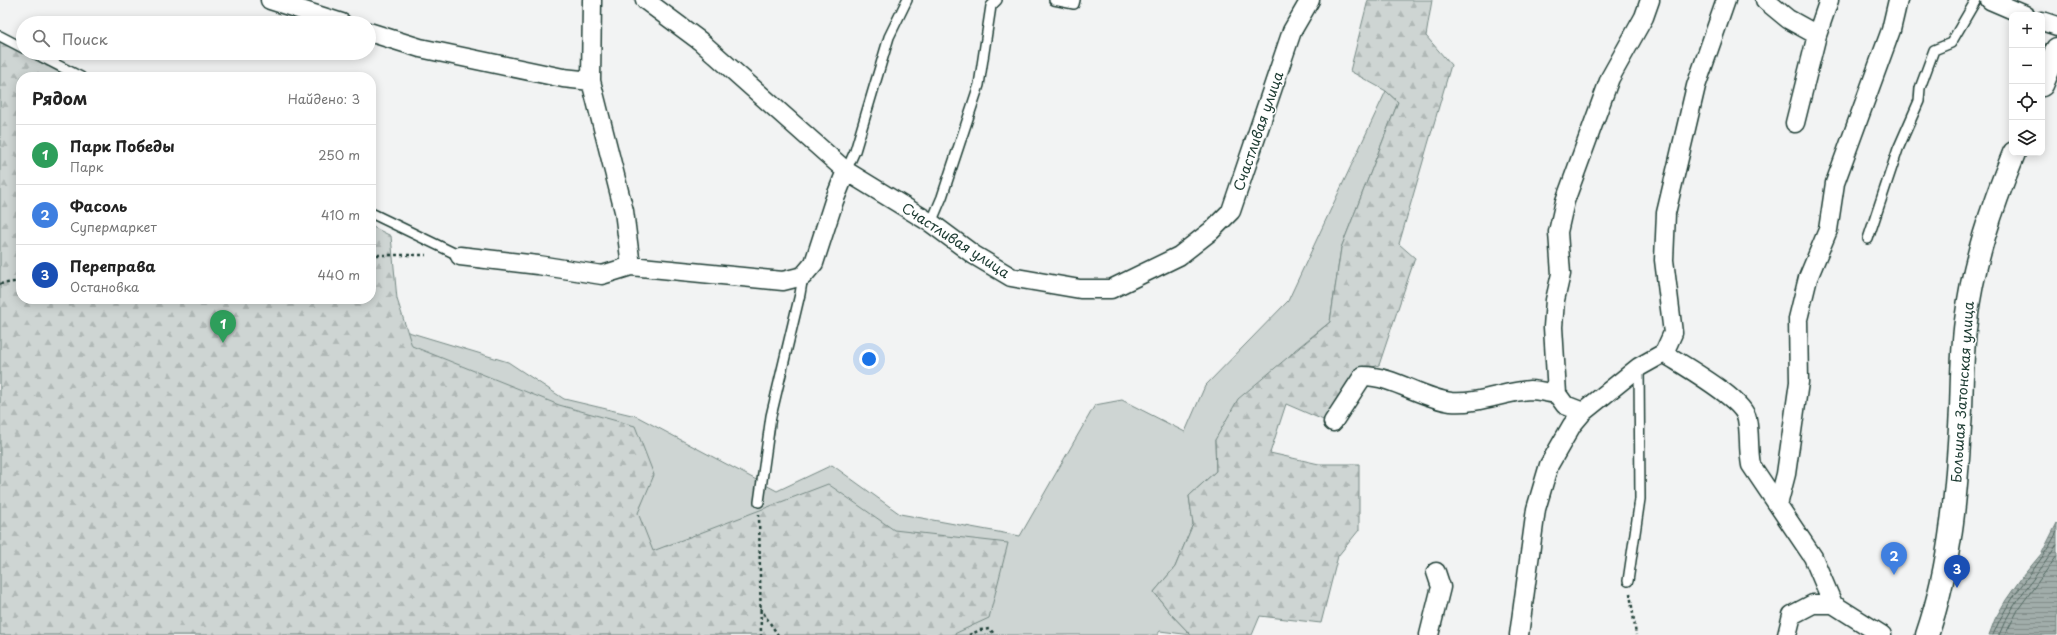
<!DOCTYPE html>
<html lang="ru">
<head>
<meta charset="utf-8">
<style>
	body { margin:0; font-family:"Playpen Sans",sans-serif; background:#f6f6f6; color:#222 }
	.controls { position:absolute; right:12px; top:12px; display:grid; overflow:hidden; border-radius:8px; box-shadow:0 2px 10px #0003 }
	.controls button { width:36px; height:36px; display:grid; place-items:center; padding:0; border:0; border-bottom:1px solid #e0e0e0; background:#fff; color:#222; font:20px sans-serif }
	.you { position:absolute; left:869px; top:359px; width:14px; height:14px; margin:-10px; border:3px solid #fff; border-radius:50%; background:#1a73e8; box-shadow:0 0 0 6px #1a73e833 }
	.badge { display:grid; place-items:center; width:26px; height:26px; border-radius:50%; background:#1f3d34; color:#fff; font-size:13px; font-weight:700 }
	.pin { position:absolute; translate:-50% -33px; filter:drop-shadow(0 1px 2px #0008) }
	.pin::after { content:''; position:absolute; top:21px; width:14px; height:12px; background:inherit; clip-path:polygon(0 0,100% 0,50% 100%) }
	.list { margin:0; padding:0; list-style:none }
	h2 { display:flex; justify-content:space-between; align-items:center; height:52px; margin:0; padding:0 16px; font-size:17px }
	h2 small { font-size:13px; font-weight:400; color:#767676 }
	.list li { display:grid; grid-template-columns:26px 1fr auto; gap:12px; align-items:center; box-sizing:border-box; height:60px; padding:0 16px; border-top:1px solid #e0e0e0 }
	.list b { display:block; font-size:15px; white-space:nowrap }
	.list p { margin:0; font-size:13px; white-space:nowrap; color:#767676 }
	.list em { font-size:13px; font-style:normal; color:#767676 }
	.icon { flex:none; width:22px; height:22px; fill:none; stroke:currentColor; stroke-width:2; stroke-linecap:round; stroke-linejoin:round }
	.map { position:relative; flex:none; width:2057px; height:635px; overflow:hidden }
	.search { position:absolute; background:#fff; box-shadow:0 2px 10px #0003; left:16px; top:16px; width:360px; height:44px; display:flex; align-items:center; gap:10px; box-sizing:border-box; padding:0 14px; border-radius:22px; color:#767676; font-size:15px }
	.panel { position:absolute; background:#fff; box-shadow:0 2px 10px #0003; left:16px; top:72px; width:360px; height:232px; border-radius:16px }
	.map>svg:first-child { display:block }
	.green { fill:#ced5d3; stroke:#768984 }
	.forest { fill:url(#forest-firs); stroke:#768984 }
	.water { fill:url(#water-rules); stroke:#6d807b }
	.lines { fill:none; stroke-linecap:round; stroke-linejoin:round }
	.shore { stroke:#536a63; stroke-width:1 }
	.service-casing { stroke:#1f3d34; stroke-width:12 }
	.minor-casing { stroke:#1f3d34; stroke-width:21 }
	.tertiary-casing { stroke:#1f3d34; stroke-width:25 }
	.path { stroke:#1f3d34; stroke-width:2.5; stroke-dasharray:3 3; stroke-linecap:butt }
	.service { stroke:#fff; stroke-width:9 }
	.minor { stroke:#fff; stroke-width:18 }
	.tertiary { stroke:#fff; stroke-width:22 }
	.labels { text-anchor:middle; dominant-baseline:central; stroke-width:3; stroke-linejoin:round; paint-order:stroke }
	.street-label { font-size:14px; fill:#1f3d34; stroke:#fff }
</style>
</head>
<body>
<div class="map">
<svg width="2057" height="635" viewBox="0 0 2057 635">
	<defs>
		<pattern id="forest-firs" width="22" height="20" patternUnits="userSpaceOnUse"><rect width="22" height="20" fill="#ced5d3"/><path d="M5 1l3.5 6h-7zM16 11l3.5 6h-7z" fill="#b0b8b6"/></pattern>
		<pattern id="water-rules" width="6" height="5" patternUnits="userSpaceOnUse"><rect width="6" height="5" fill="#a1adaa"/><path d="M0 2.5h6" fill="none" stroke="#838e8b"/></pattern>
	</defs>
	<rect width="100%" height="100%" fill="#f2f3f3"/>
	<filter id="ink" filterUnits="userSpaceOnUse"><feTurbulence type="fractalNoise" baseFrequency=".025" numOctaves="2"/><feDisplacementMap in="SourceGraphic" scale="8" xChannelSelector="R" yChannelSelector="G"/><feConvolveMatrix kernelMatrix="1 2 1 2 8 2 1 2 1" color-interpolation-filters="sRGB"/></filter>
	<g filter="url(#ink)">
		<path class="green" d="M0 35 23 48V53H33L77 77H21V299H371L385 325 508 362 564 399 636 416 777 491 832 465 900 514 1020 536 1095 405 1122 400 1185 432 1205 386 1288 301 1386 91 1398 102 1341 248 1330 322 1295 350 1215 440 1216 471 1189 496 1193 524 1175 567 1154 592 1171 614 1191 635 1160 631 1157 635H0Z"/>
		<path class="forest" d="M1368 0H1432L1426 36 1451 65 1399 244 1415 258 1379 365 1356 373 1328 422 1286 404 1270 453 1319 464H1359V530L1338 556 1321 623 1260 616 1252 635H1191L1171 614 1154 592 1175 567 1193 524 1189 496 1216 471 1215 440 1238 399 1330 322 1341 248 1398 102 1386 91 1350 71Z
			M0 41 68 77H21V299H371V226L391 236 397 299 412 346 559 405 635 426 654 475 638 513 653 551 828 484 894 530 1008 543 989 618 952 635H0Z"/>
		<path class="water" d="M2057 523V635H1989L1995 619 2006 600 2022 577 2042 553Z"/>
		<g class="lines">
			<path class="shore" d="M1993 635C2008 595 2039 569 2057 532
				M1999 635C2012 600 2039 576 2057 544
				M2005 635 2019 608 2057 556"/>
			<g class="service-casing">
				<path id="service" d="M1054 0 1074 4 1075 0
					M0 36 23 48
					M34 53 81 77
					M846 171 855 151 889 37 907 0
					M371 213 460 256
					M931 223 942 197 979 85 991 6 997 0
					M1868 239 1898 149 1919 101 1920 88 1934 50 1951 43 1976 0
					M759 502 771 416 800 294 803 276
					M1628 581 1640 499 1639 367"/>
			</g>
			<g class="minor-casing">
				<path id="minor" d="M270 0 342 23
					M592 0 591 81 624 211 631 266
					M645 0 700 41 846 171 931 223 974 255 1011 277 1080 289H1111L1179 256 1211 231 1231 211 1292 31 1310 0
					M1765 0 1788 19 1817 35
					M1990 0 2025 15
					M2042 21 2057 26
					M369 32 420 48 563 78 591 81
					M1795 123 1817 35 1829 0
					M460 256 538 265 602 275 631 266 783 281 803 276 814 263 834 201 846 171
					M1664 353C1682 365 1744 399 1747 419 1750 434 1748 449 1751 465L1813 557 1833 604
					M1583 412 1565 405 1557 394 1553 327 1555 300 1561 274 1558 232 1565 201 1610 78 1644 17 1650 0
					M1333 422 1363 376C1393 376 1421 398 1451 402 1479 404 1503 392 1530 390 1538 390 1549 393 1557 394
					M1778 505 1786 474 1799 382 1798 319 1808 278 1828 230 1835 183 1891 30 1898 0
					M1429 635 1441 587 1436 572
					M1519 635 1536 509 1549 465 1572 425 1583 412 1639 367 1664 353 1673 333 1664 260 1666 213 1696 86 1726 0
					M1787 635 1792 615 1813 604H1833L1882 635"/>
			</g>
			<g class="tertiary-casing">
				<path id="tertiary" d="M2042 85 2057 49
					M1927 635C1952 562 1957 485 1961 409 1962 380 1962 350 1966 321 1973 262 1992 207 2014 153"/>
			</g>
			<path class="path" d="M371 255H426
				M0 284 21 281
				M759 514 761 635
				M1630 593 1636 635
				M760 608 778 635
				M969 635 980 630 990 629 995 635"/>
			<use href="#service" class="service"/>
			<use href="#minor" class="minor"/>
			<use href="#tertiary" class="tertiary"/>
		</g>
	</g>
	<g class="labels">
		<g class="street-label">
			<text transform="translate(1258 131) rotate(-71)">Счастливая улица</text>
			<text transform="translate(956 240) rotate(33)">Счастливая улица</text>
			<text transform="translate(1962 392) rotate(-86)">Большая Затонская улица</text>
		</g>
	</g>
</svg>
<div class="controls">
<button>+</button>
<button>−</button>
<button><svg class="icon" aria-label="locate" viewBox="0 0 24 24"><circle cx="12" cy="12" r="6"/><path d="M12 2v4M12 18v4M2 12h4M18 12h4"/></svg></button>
<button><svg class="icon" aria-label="layers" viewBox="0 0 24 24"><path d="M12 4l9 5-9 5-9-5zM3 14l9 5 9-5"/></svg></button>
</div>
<div class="you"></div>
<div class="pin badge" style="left:223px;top:343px;background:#2e9e5b">1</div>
<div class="pin badge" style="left:1894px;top:575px;background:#3f7fe0">2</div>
<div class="pin badge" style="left:1957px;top:588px;background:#1a4fb4">3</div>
<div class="search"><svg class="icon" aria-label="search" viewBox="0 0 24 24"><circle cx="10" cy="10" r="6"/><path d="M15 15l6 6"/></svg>Поиск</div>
<section class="panel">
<h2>Рядом<small>Найдено: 3</small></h2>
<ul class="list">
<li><span class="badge" style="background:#2e9e5b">1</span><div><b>Парк Победы</b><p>Парк</p></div><em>250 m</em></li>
<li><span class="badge" style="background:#3f7fe0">2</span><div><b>Фасоль</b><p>Супермаркет</p></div><em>410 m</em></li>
<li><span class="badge" style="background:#1a4fb4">3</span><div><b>Переправа</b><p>Остановка</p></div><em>440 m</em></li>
</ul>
</section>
</div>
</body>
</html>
